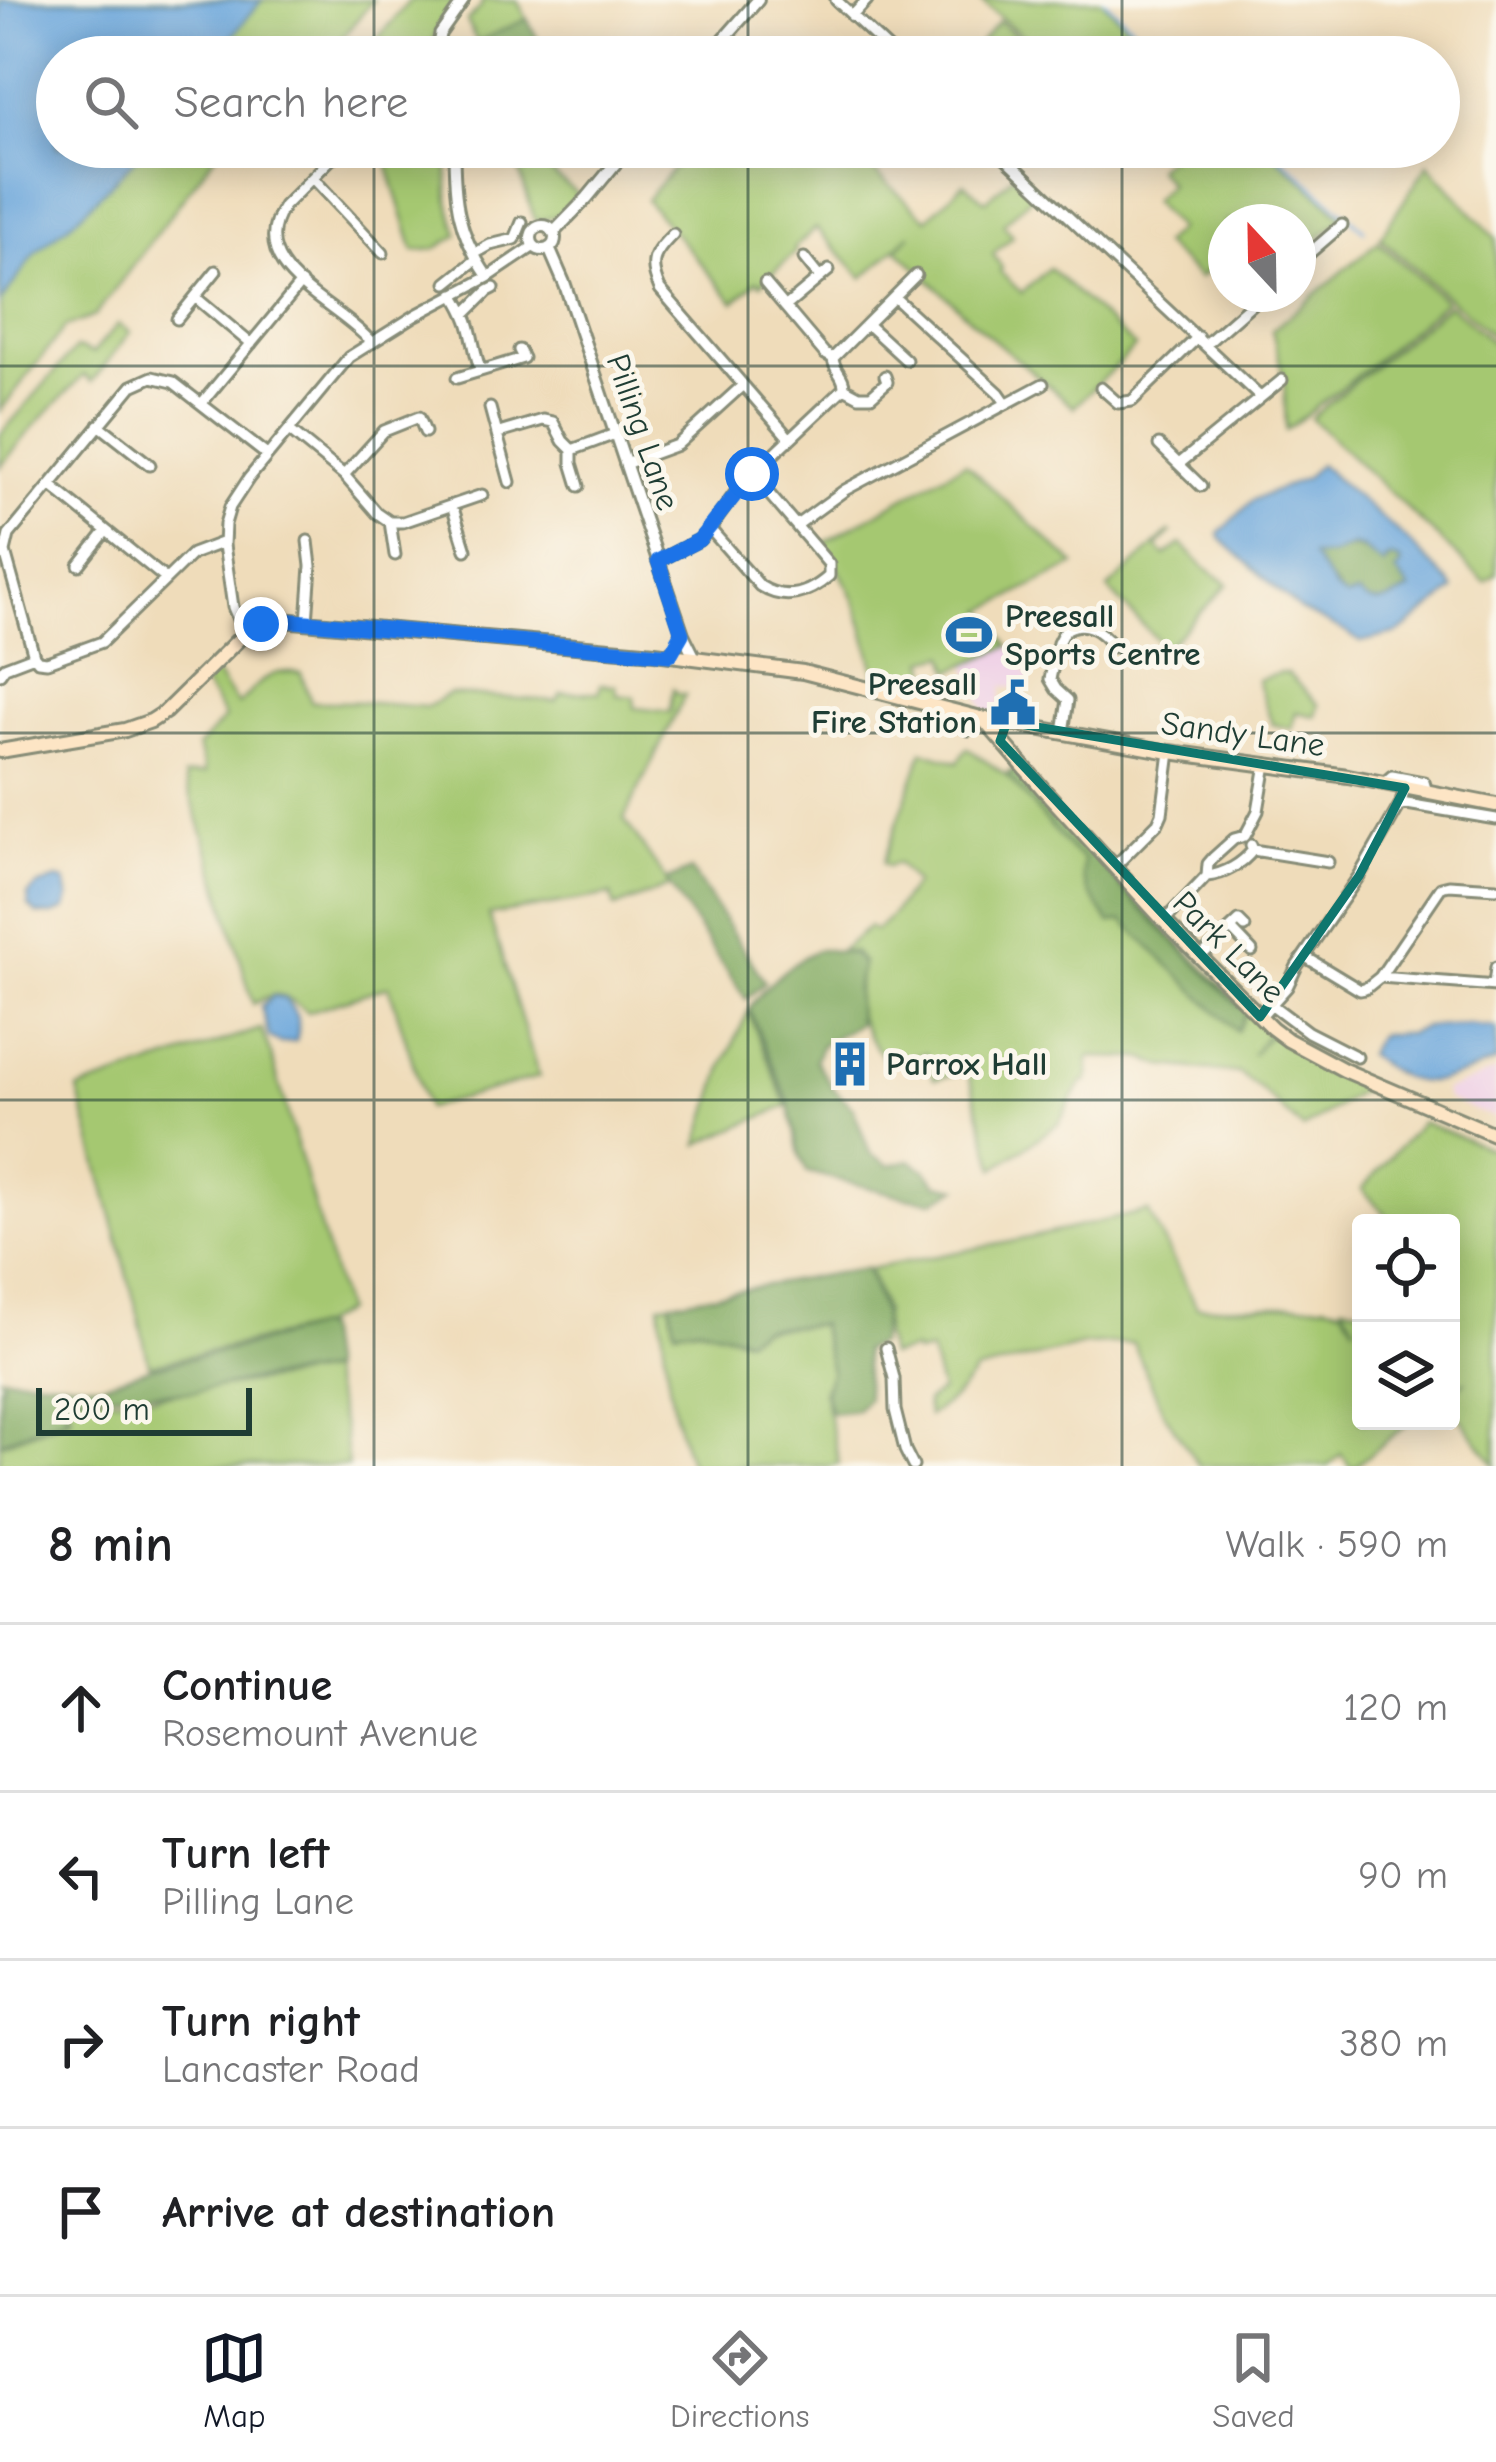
<!DOCTYPE html>
<html lang="en">
<head>
<meta charset="utf-8">
<style>
	body { margin:0; font-family:"Comic Neue",sans-serif; background:#f2f2f2; color:#202124 }
	.controls { position:absolute; right:36px; bottom:36px; display:grid; overflow:hidden; border-radius:12px; box-shadow:0 6px 30px #0003 }
	.controls button { width:108px; height:108px; display:grid; place-items:center; padding:0; border:0; border-bottom:3px solid #e0e0e0; background:#fff; color:#202124; font:60px sans-serif }
	.compass { position:absolute; left:1208px; top:204px; width:108px; height:108px; border-radius:50%; background:#fff; box-shadow:0 6px 30px #0003; rotate:338deg }
	.scale { position:absolute; left:36px; bottom:30px; width:216px; box-sizing:border-box; padding-left:12px; border:6px solid #1f3d34; border-top:0; font-size:33px; line-height:42px; white-space:nowrap; color:#1f3d34; -webkit-text-stroke:9px #fbf7ec; paint-order:stroke }
	.stop { position:absolute; width:36px; height:36px; margin:-27px; border:9px solid #1a73e8; border-radius:50%; background:#fff }
	.stop.end { background:#1a73e8; border-color:#fff; box-shadow:0 3px 12px #0008 }
	.list { margin:0; padding:0; list-style:none }
	h2 { display:flex; justify-content:space-between; align-items:center; height:156px; margin:0; padding:0 48px; font-size:51px }
	h2 small { font-size:39px; font-weight:400; color:#757577 }
	.list li { display:grid; grid-template-columns:78px 1fr auto; gap:36px; align-items:center; box-sizing:border-box; height:168px; padding:0 48px; border-top:3px solid #e0e0e0 }
	.list b { display:block; font-size:45px; white-space:nowrap }
	.list p { margin:0; font-size:39px; white-space:nowrap; color:#757577 }
	.list em { font-size:39px; font-style:normal; color:#757577 }
	.icon { flex:none; width:66px; height:66px; fill:none; stroke:currentColor; stroke-width:2; stroke-linecap:round; stroke-linejoin:round }
	.map { position:relative; flex:none; width:1496px; height:1466px; overflow:hidden }
	.search { position:absolute; background:#fff; box-shadow:0 6px 30px #0003; left:36px; right:36px; top:36px; height:132px; display:flex; align-items:center; gap:30px; box-sizing:border-box; padding:0 42px; border-radius:66px; color:#757577; font-size:45px }
	.sheet { height:828px; background:#fff }
	nav { display:flex; justify-content:space-around; align-items:center; box-sizing:border-box; height:168px; border-top:3px solid #e0e0e0; background:#fff; font-size:33px; color:#757577 }
	nav a { display:grid; justify-items:center; gap:6px }
	nav .on { color:#111827 }
	.map>svg:first-child { display:block }
	.built { fill:#efd0e6 }
	.green { fill:#a5c871; stroke:#628252; stroke-width:3 }
	.forest { fill:#84ac63; stroke:#52744c; stroke-width:3 }
	.water { fill:#6aa6db; stroke:#447288; stroke-width:3; fill-rule:evenodd }
	.lines { fill:none; stroke-linecap:round; stroke-linejoin:round }
	.stream { stroke:#6aa6db; stroke-width:3 }
	.minor-casing { stroke:#878c77; stroke-width:15 }
	.tertiary-casing { stroke:#878c77; stroke-width:16 }
	.secondary-casing { stroke:#878c77; stroke-width:18 }
	.minor { stroke:#fff; stroke-width:9 }
	.tertiary { stroke:#fff; stroke-width:10 }
	.secondary { stroke:#fde5c5; stroke-width:12 }
	.route { stroke:#1a73e8; stroke-width:15 }
	.marked { fill:none; stroke:#0f766e; stroke-width:9; stroke-linejoin:round }
	.grid { fill:none; stroke:#1f3d34; stroke-width:3; stroke-opacity:0.55 }
	.labels { text-anchor:middle; dominant-baseline:central; stroke-width:10; stroke-linejoin:round; paint-order:stroke }
	.street-label { font-size:33px; fill:#1f3d34; stroke:#fbf7ec }
	.poi-label { font-size:33px; font-weight:bold; fill:#1f3d34; stroke:#fbf7ec; text-anchor:start }
</style>
</head>
<body>
<div class="map">
<svg width="1496" height="1466" viewBox="0 0 1496 1466">
	<rect width="100%" height="100%" fill="#fbf7ec"/>
	<filter id="ink" filterUnits="userSpaceOnUse"><feTurbulence type="fractalNoise" baseFrequency=".00833" numOctaves="2"/><feDisplacementMap in="SourceGraphic" scale="24" xChannelSelector="R" yChannelSelector="G"/><feConvolveMatrix kernelMatrix="1 2 1 2 8 2 1 2 1" color-interpolation-filters="sRGB"/></filter>
	<filter id="wash" filterUnits="userSpaceOnUse"><feTurbulence type="fractalNoise" baseFrequency=".004" numOctaves="4" result="noise"/><feDisplacementMap in="SourceGraphic" scale="48" xChannelSelector="R" yChannelSelector="G"/><feGaussianBlur stdDeviation="2.7" result="paint"/><feColorMatrix in="noise" values="0 0 0 0 0 0 0 0 0 0 0 0 0 0 0 0 0 1.4 0 .05"/><feComposite in="paint" operator="in"/></filter>
	<g filter="url(#wash)">
		<rect width="100%" height="100%" fill="#efdcba"/>
		<path class="built" d="M1009 646 1030 678 1028 690 1003 686 998 716 986 714 966 664Z
			M1496 1071 1495 1118 1448 1100 1444 1091Z"/>
		<path class="green" d="M0 0H373L326 57H57V147H221L95 316 65 327 0 411Z
			M410 0H457C442 18 432 33 431 57H362Z
			M482 0H517L527 19 477 42 467 21 481 7Z
			M980 0H1102L1125 24 1162 57H1110L1101 49 1122 26 1088 57H1047Z
			M999 21 1039 56 1038 57H968Z
			M382 147H448V199L458 235 435 249 414 251Z
			M512 147H519L580 196C563 214 559 217 535 221Z
			M692 147H847L927 219 964 183 986 201 1015 173 1035 193 1003 224 1013 236 993 254 1002 268 1000 272 1022 293 1049 268 1135 347 1074 407 981 329 897 249 911 234 863 278 816 228 794 248 796 252 761 284 757 281 734 302 646 200Z
			M1179 147H1266L1343 217 1298 256V222H1226V255L1199 278 1162 244 1178 229 1152 201 1169 184 1156 168Z
			M1428 164 1496 239V339L1380 238Z
			M1378 242 1446 301 1352 380 1286 430 1284 378 1272 330Z
			M1449 304 1496 346V574L1485 582 1311 418Z
			M118 324 130 332 92 382 84 375 34 426 0 467V435L76 348 93 353Z
			M965 463 1075 565 985 610 1009 646 951 671 946 655 926 660 932 682 929 698 878 685C865 631 858 588 820 545Z
			M1169 532 1171 533 1157 547 1165 556 1181 544 1203 566 1228 584 1165 648 1108 589Z
			M214 671 238 705C260 683 267 668 301 673L311 702H358L427 707 449 694 556 701 562 693 599 692 601 684 616 686 617 695 634 697 635 708 670 712 673 689 678 695H685L624 819 670 886 615 908 611 895 489 915 539 1077 427 1108 389 986 307 1012C283 994 280 988 253 1004L212 860 184 776 205 773 198 747 225 718 203 683Z
			M1280 673 1288 674 1319 705 1316 716 1296 712 1292 729 1272 724 1257 680Z
			M967 748 1006 775 1016 766 1117 880 1268 1032 1252 1055 1270 1033 1366 1087 1303 1129 1258 1087 1238 1073 1163 1066 1141 1058 1089 1057 1088 1081 1082 1083 1058 1124 995 1168 968 1072 934 1079 926 1053 886 1062C858 1023 850 1013 863 963L854 952 840 951 869 927 875 931 891 916 915 883 897 863 888 866 883 863 923 751 958 762Z
			M748 1012 787 1106 699 1144 724 1064Z
			M261 1029 271 1055 344 1311 317 1327 149 1365 138 1314 78 1090Z
			M1421 1122 1496 1151V1466L1451 1405V1392L1466 1381 1451 1390V1223H1394L1362 1189Z
			M1148 1211 1197 1307 1324 1304 1343 1308 1355 1327 1343 1305 1361 1307V1421H1411L1355 1466H1350L1341 1454 1328 1466H1199L1163 1411 1133 1343 1084 1345 975 1372C963 1392 947 1404 928 1416L926 1402 941 1391 930 1351 916 1354 914 1350 889 1356 884 1334V1311L869 1269 1010 1242Z
			M670 1303 675 1330 699 1327 745 1339 761 1329 819 1325 831 1371 823 1391 839 1463 828 1466H691C669 1411 666 1362 660 1304Z
			M328 1372 343 1427 348 1466H0V1444L71 1417 67 1396 136 1399Z"/>
		<path class="forest" d="M527 19 547 57H480L477 42Z
			M1293 537 1307 543 1312 555C1349 555 1350 535 1384 564L1392 557 1400 562 1403 577 1410 589C1392 599 1377 611 1359 594L1346 598C1327 582 1319 562 1297 547Z
			M1017 768 1130 898 1246 1013 1237 1031 1123 921 1110 923 1088 891 1083 878V859L1071 850 1007 776Z
			M691 870 765 982 746 999 666 881Z
			M821 949 852 954 862 964 856 987 858 1024 822 1044 815 1060 833 1088 853 1108 870 1153 889 1165 910 1160 927 1171 937 1184 958 1188 934 1201 906 1197 807 1172 798 1150 789 1103 749 1009C762 988 797 956 821 949Z
			M866 1268 883 1316 879 1344 863 1350 867 1399 856 1410 831 1413 825 1392 831 1371 820 1324 761 1328 745 1338 699 1326 675 1329 670 1302Z
			M315 1327 323 1328 329 1371 251 1380 195 1392 64 1394 67 1416 0 1442V1385L3 1384 0 1376 102 1384 149 1368 256 1344Z"/>
		<path class="water" d="M0 0H262L215 57H57V147H147L80 215 37 251 0 303Z
			M1319 464 1406 539 1452 586 1454 590 1399 633 1361 642 1342 630 1300 610 1220 538 1219 534 1253 500 1304 479ZM1353 546 1362 548 1384 565 1386 559 1392 557 1400 561 1401 567 1396 572 1410 590C1392 599 1376 611 1359 594L1346 597 1335 589 1312 556 1332 555Z
			M57 879 65 881 69 898 66 909 53 915 37 914 29 906 28 895 37 886Z
			M273 996 285 998C296 1013 302 1022 296 1041L280 1043 269 1037 261 1006Z
			M1467 1025 1496 1028V1062C1465 1072 1432 1092 1401 1076 1389 1070 1378 1062 1367 1055L1377 1037 1382 1034H1407L1425 1027Z"/>
		<g class="lines">
			<path class="stream" d="M1104 0 1166 57
				M1269 147 1364 230"/>
		</g>
	</g>
	<g filter="url(#ink)">
		<g class="lines">
			<g class="minor-casing">
				<path id="minor" d="M836 0 897 57
					M852 16 867 0
					M436 57 440 34 464 0
					M343 147 284 206C242 270 338 302 372 343
					M454 147C454 200 457 232 488 277
					M994 147 1260 397
					M313 178 383 253
					M673 234C653 254 648 262 660 289L790 439
					M474 254 490 245 515 239 522 222
					M804 258 820 278
					M1298 263 1342 225
					M447 283 477 259
					M454 294C474 325 470 337 480 369
					M195 297 251 344
					M894 297 999 393 1006 403
					M785 307 829 270
					M466 313 488 291 494 288
					M177 319 216 271
					M867 324 906 360
					M1206 344 1263 294
					M833 358 916 275
					M457 378 523 358 519 350
					M844 388 859 396H871L887 382 885 376
					M1101 388 1118 403 1132 401 1198 337
					M202 403 301 283
					M490 408 510 482
					M99 425 150 465
					M289 430 344 475 377 513 390 522 395 555
					M499 433 543 420 553 422 563 441 572 450V463L579 486
					M1159 445 1201 486
					M572 450 615 434
					M625 464 677 445 743 385
					M1179 464 1282 380
					M344 475 384 431 419 417 425 432
					M50 485 166 579
					M452 505 466 550
					M390 522H403L482 495
					M797 525 845 490 1043 384
					M710 529 760 586C785 602 809 594 829 576V564L752 474
					M224 542 192 554 102 642 47 662 38 661 34 656 5 552 9 535 132 386 152 377 173 382 267 455
					M658 561 699 540 710 529 740 486 844 388C845 376 833 370 833 358L825 354 765 283
					M79 565 106 531
					M307 622 311 566 308 541
					M244 634 233 607 224 545 225 524 230 507 249 478 349 357 416 315 488 277 534 246
					M0 674 5 667 34 656
					M936 707 933 717 937 722 951 723 969 730
					M1063 732 1068 700 1056 689 1050 679 1058 643 1064 631C1084 617 1100 630 1114 647
					M1384 783 1392 776 1424 782 1427 792
					M1401 803 1496 819
					M1253 850 1328 862
					M1114 867 1158 823 1162 814 1170 752
					M1207 876C1225 874 1242 864 1253 850L1251 845
					M1164 921 1207 876 1208 864 1214 857 1234 839 1245 836 1258 811 1266 764
					M1231 929 1252 951
					M1304 956 1360 990 1365 989 1380 977 1496 986
					M1199 958 1239 921 1245 927
					M1380 977 1441 887 1449 885 1496 888
					M1494 985 1496 967
					M1272 1005 1308 1032 1357 1057
					M1260 1017 1287 987 1297 966 1359 876 1401 803 1405 788
					M886 1348 894 1378 895 1410 905 1450 913 1466"/>
			</g>
			<g class="tertiary-casing">
				<path id="tertiary" d="M708 57 758 0
					M531 238a12 12 0 1 1 24 0a12 12 0 1 1-24 0Z
					M553 233 587 198 629 147
					M549 248 565 285 683 634 695 658"/>
			</g>
			<g class="secondary-casing">
				<path id="secondary" d="M982 718 1044 790 1164 921 1272 1028 1288 1040 1344 1070 1496 1135
					M0 751 125 730 151 721 165 712 244 634 261 624 281 620 655 653 803 672 981 718 1170 752 1348 776 1496 805"/>
			</g>
			<use href="#minor" class="minor"/>
			<use href="#tertiary" class="tertiary"/>
			<use href="#secondary" class="secondary"/>
		</g>
	</g>
	<g class="lines" filter="url(#ink)">
		<path class="route" d="M261 624 281 620 307 622 670 655 682 634 658 561 699 540 752 474"/>
	</g>
	<path class="marked" d="M1007 722 1405 788 1359 876 1260 1017 1000 741Z"/>
	<path class="grid" d="M374 0V57M748 0V57M1122 0V57M374 147V1466M748 147V1466M1122 147V1466M0 366H1496M0 733H1496M0 1100H1496"/>
	<defs>
		<g id="stadium-bare" transform="scale(3.6)"><path d="M0-5a6.5 5 0 1 0 0 10a6.5 5 0 1 0 0-10ZM-3.5-1.8h7v3.6h-7Z" fill="#1f6fb2" stroke="#fbf7ec" stroke-width="2.5" paint-order="stroke"/></g>
		<g id="civic-bare" transform="scale(3.6)"><path d="M-.6-6.5H3V-4.5H.6V-3L4-1V1h2V6H-6V1h2V-1L-.6-3ZM-1.2 2.5V6h2.4V2.5Z" fill="#1f6fb2" stroke="#fbf7ec" stroke-width="2.5" paint-order="stroke"/></g>
		<g id="building-bare" transform="scale(3.6)"><path d="M-4-6H4V6H1V3H-1V6H-4ZM-2.5-4.3h1.7v1.8h-1.7ZM.8-4.3h1.7v1.8H.8ZM-2.5-1h1.7V.8h-1.7ZM.8-1h1.7V.8H.8Z" fill="#1f6fb2" stroke="#fbf7ec" stroke-width="2.5" paint-order="stroke"/></g>
	</defs>
	<g fill-rule="evenodd">
		<use href="#stadium-bare" x="969" y="635"/>
		<use href="#civic-bare" x="1013" y="703"/>
		<use href="#building-bare" x="850" y="1064"/>
	</g>
	<g class="labels">
		<g class="street-label">
			<text transform="translate(643 432) rotate(71)">Pilling Lane</text>
			<text transform="translate(1243 734) rotate(8)">Sandy Lane</text>
			<text transform="translate(1229 947) rotate(45)">Park Lane</text>
		</g>
		<g class="poi-label">
			<text x="1005" y="616">Preesall<tspan x="1005" dy="38">Sports Centre</tspan></text>
			<text x="977" y="684" text-anchor="end">Preesall<tspan x="977" dy="38">Fire Station</tspan></text>
			<text x="886" y="1064">Parrox Hall</text>
		</g>
	</g>
</svg>
<div class="controls">
<button><svg class="icon" aria-label="locate" viewBox="0 0 24 24"><circle cx="12" cy="12" r="6"/><path d="M12 2v4M12 18v4M2 12h4M18 12h4"/></svg></button>
<button><svg class="icon" aria-label="layers" viewBox="0 0 24 24"><path d="M12 4l9 5-9 5-9-5zM3 14l9 5 9-5"/></svg></button>
</div>
<svg class="compass" viewBox="-18 -18 36 36"><path d="M0-13l5 13h-10z" fill="#e53935"/><path d="M0 13l5-13h-10z" fill="#757577"/></svg>
<div class="scale">200 m</div>
<div class="stop" style="left:752px;top:474px"></div>
<div class="stop end" style="left:261px;top:624px"></div>
<div class="search"><svg class="icon" aria-label="search" viewBox="0 0 24 24"><circle cx="10" cy="10" r="6"/><path d="M15 15l6 6"/></svg>Search here</div>
</div>
<section class="sheet">
<h2>8 min<small>Walk · 590 m</small></h2>
<ul class="list">
<li><svg class="icon" aria-label="ahead" viewBox="0 0 24 24"><path d="M12 20V5M6 11l6-6 6 6"/></svg><div><b>Continue</b><p>Rosemount Avenue</p></div><em>120 m</em></li>
<li><svg class="icon" aria-label="left" viewBox="0 0 24 24"><path d="M17 20v-9H6M10 6l-5 5 5 5"/></svg><div><b>Turn left</b><p>Pilling Lane</p></div><em>90 m</em></li>
<li><svg class="icon" aria-label="right" viewBox="0 0 24 24"><path d="M7 20v-9h11M14 6l5 5-5 5"/></svg><div><b>Turn right</b><p>Lancaster Road</p></div><em>380 m</em></li>
<li><svg class="icon" aria-label="arrive" viewBox="0 0 24 24"><path d="M6 21V4h12l-3 4 3 4H6"/></svg><div><b>Arrive at destination</b></div></li>
</ul>
</section>
<nav>
<a class="on"><svg class="icon" aria-label="map" viewBox="0 0 24 24"><path d="M3 6l6-2 6 2 6-2v14l-6 2-6-2-6 2zM9 4v14M15 6v14"/></svg>Map</a>
<a><svg class="icon" aria-label="directions" viewBox="0 0 24 24"><path d="M12 3l9 9-9 9-9-9zM9 14v-3h6M13 9l2 2-2 2"/></svg>Directions</a>
<a><svg class="icon" aria-label="saved" viewBox="0 0 24 24"><path d="M7 4h10v16l-5-4-5 4z"/></svg>Saved</a>
</nav>
</body>
</html>
